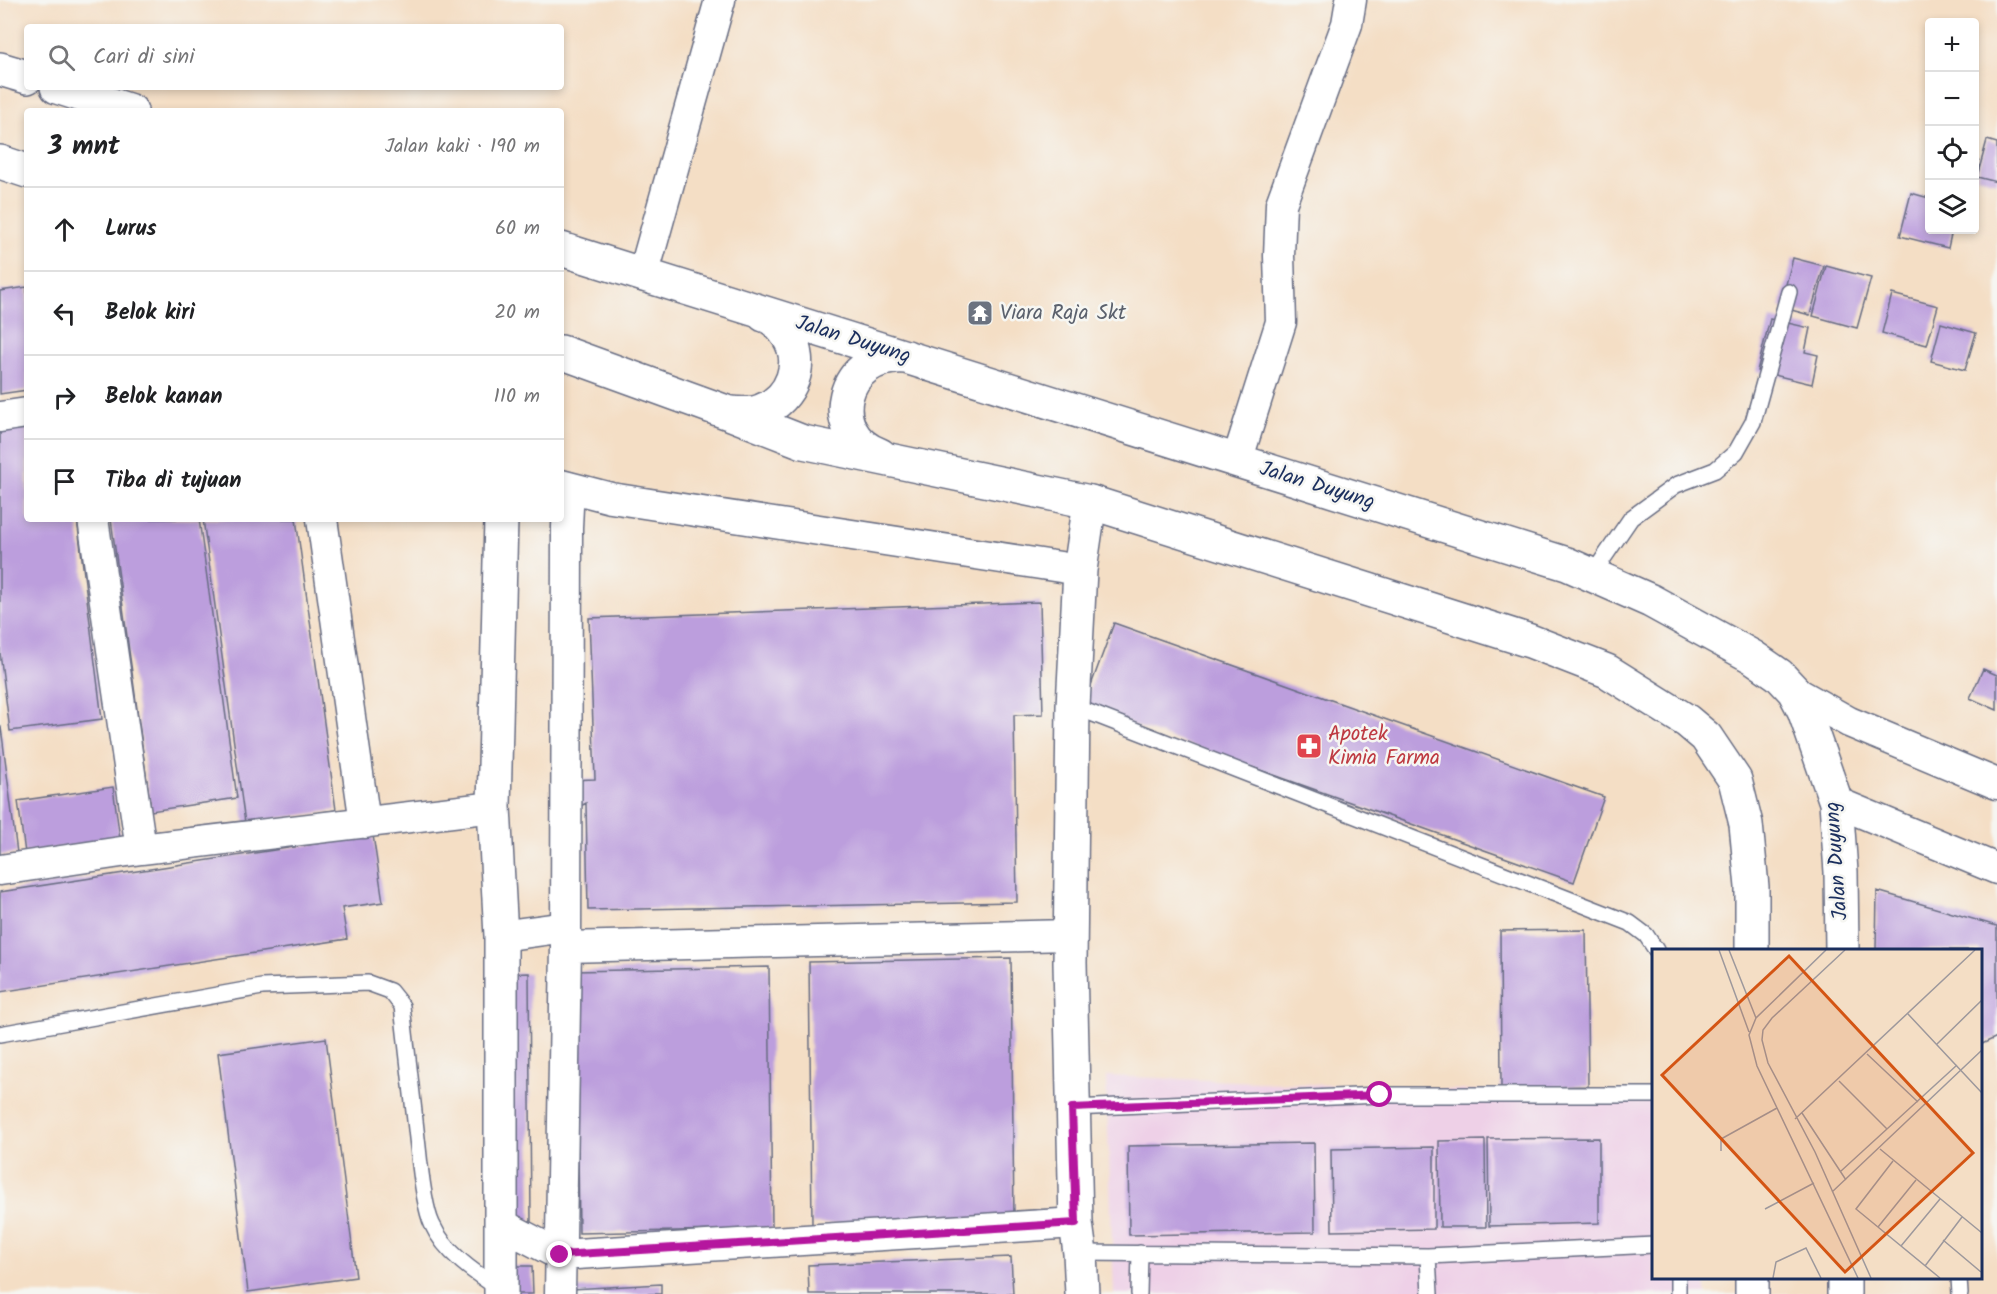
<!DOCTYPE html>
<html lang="id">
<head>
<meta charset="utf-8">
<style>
	body { margin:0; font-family:Kalam,sans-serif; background:#f6f6f6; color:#202124 }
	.controls { position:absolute; right:18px; top:18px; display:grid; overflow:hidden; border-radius:6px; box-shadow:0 3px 9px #0003 }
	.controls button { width:54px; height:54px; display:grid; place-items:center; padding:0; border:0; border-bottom:2px solid #e0e0e0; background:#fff; color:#202124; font:30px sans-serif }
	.stop { position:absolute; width:18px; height:18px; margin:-14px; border:4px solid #b5179e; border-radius:50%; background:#fff }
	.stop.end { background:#b5179e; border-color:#fff; box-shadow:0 2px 6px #0008 }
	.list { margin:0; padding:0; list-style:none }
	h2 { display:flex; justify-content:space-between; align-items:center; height:78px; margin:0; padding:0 24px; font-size:26px }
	h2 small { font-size:20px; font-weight:400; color:#757577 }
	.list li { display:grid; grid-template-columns:39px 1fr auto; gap:18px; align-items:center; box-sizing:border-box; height:84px; padding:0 24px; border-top:2px solid #e0e0e0 }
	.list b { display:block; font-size:22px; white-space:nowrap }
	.list em { font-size:20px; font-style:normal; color:#757577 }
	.icon { flex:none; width:33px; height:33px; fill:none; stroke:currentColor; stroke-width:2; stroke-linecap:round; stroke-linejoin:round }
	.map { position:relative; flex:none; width:1997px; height:1294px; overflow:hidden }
	.search { position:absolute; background:#fff; box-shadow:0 3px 9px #0003; left:24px; top:24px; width:540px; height:66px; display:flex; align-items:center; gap:15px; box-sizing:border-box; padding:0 21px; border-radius:6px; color:#757577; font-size:22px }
	.panel { position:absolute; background:#fff; box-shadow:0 3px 9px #0003; left:24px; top:108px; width:540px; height:414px; border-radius:6px }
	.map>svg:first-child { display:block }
	.built { fill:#eed0e7 }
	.building { fill:#bc9edd }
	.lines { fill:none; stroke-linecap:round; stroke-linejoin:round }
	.service-casing { stroke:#676c82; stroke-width:18 }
	.minor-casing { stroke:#676c82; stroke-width:33 }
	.tertiary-casing { stroke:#676c82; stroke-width:36 }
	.trunk-casing { stroke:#676c82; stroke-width:36 }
	.service { stroke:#fff; stroke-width:15 }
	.minor { stroke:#fff; stroke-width:30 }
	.tertiary { stroke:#fff; stroke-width:33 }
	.trunk { stroke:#fff; stroke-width:33 }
	.route { stroke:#b5179e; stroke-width:8 }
	.labels { text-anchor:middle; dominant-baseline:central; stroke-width:5; stroke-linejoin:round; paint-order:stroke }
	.worship-label { font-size:21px; fill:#5b616d; stroke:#f6f6f2; text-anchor:start }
	.street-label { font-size:21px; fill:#1b2f5e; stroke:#f6f6f2 }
	.health-label { font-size:21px; fill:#be3a42; stroke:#f6f6f2; text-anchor:start }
	.inset-road { fill:none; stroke:#9d989c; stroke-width:1.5 }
	.view { fill:#d45514; fill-opacity:0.15; stroke:#d45514; stroke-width:3 }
	.inset-edge { fill:none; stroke:#1b2f5e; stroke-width:3 }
</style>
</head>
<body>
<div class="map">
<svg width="1997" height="1294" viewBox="0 0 1997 1294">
	<rect width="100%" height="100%" fill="#f6f6f2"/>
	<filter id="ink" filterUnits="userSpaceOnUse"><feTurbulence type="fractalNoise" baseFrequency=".0167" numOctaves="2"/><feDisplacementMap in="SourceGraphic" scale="12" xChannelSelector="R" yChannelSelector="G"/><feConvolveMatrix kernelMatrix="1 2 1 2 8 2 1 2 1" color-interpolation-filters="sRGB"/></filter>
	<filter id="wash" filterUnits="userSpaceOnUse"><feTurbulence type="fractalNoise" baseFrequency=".008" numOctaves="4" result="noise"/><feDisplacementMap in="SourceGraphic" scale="24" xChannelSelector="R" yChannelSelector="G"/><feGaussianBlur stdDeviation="1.35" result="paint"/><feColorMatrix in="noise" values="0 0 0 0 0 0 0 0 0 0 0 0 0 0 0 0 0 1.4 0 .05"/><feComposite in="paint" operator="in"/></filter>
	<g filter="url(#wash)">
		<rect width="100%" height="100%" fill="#f4dec5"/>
		<path class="built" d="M1106 1076 1653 1098 1654 1278H1706V1294H1114Z"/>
		<g id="blocks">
			<path class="building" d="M1987 140 1997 143V182L1977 177Z
				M1911 193 1929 198V230H1952L1948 248 1900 236Z
				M1793 258 1824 266 1810 315 1780 307Z
				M1826 266 1871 278 1857 328 1813 316Z
				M27 287V390L0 394V291Z
				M1892 294 1938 306 1927 345 1882 333Z
				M1770 319 1810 328 1805 352 1818 355 1812 384 1757 371Z
				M1941 323 1976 333 1965 370 1931 361Z
				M27 427V519H77L102 719 10 731 0 653V430Z
				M111 519H199L237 798 151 811Z
				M203 519H296L336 810 245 823Z
				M1040 602 1043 714 1014 715 1017 902 588 910 586 803 569 813 568 780 595 779 589 618Z
				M1114 623 1604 797 1574 882 1083 707Z
				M1983 669 1997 675V710L1970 698Z
				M1 727 17 853 0 855V728Z
				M113 787 120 839 25 853 18 801Z
				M373 835 383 902 342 908 347 939 0 992V892Z
				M1877 891 1997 926V1037L1980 1045V950H1876Z
				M1586 930 1588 1086 1501 1088 1500 931Z
				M1011 958 1014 1221 812 1224 809 962Z
				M769 967 772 1229 579 1233 576 971Z
				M529 973 531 1221H507L505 974Z
				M326 1038 356 1277 248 1292 218 1053Z
				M1599 1138V1223L1489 1226 1488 1139Z
				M1485 1140 1486 1227H1440L1439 1141Z
				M1314 1143 1315 1232 1129 1235 1128 1146Z
				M1434 1147V1229L1332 1231 1331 1149Z
				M1011 1257 1013 1294H809L808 1265Z
				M508 1266H532L533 1294H509Z
				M661 1284V1294H572V1289Z"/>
		</g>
	</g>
	<g filter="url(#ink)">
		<use href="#blocks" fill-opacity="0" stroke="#676c82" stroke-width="1.5"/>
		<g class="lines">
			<g class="service-casing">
				<path id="service" d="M1592 575 1631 518 1676 485 1715 470 1736 452 1753 422 1789 292
					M1073 706 1630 923 1646 935 1656 950
					M0 1034 262 987 368 983 390 991 402 1006C407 1053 413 1100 418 1147 420 1167 424 1207 432 1224 445 1253 475 1273 501 1290
					M1072 1108 1380 1095H1654
					M1080 1253 1428 1256 1654 1245
					M1428 1256 1430 1294
					M1678 1278V1294
					M1959 1278 1960 1294
					M1139 1294 1140 1253"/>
			</g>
			<g class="minor-casing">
				<path id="minor" d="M643 276 720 0
					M0 417 27 413
					M1237 461 1281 322 1279 256 1281 204 1347 24 1351 0
					M561 485 611 498 1080 570
					M93 519 141 849
					M322 519 365 823
					M1794 691 1849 722 1997 784
					M1836 802 1997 869
					M0 870 141 849 494 807
					M501 936 566 927
					M566 947 1070 935
					M501 1224 560 1255 1076 1223
					M560 1294 566 947 567 527 569 487"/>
			</g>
			<g class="tertiary-casing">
				<path id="tertiary" d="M501 1294V936L494 807 501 519
					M1082 1294 1080 1253 1076 1223 1070 963 1073 706 1080 570 1090 502"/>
			</g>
			<g class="trunk-casing">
				<path id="trunk" d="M0 69 27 77
					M57 87 131 111
					M0 162 27 171
					M561 249 1567 564 1651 601 1753 657 1779 675 1794 691 1804 710 1836 802 1841 872 1842 950
					M561 352 729 413 803 442 1090 502 1530 641 1607 671 1687 721 1706 737 1735 780 1746 824 1752 887V950
					M731 413C742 414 753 415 763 410 792 398 805 363 788 336 782 327 775 318 764 315
					M880 455C822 434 840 351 907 357
					M1844 1278V1294
					M1752 1294V1278"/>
			</g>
			<use href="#service" class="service"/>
			<use href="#minor" class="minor"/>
			<use href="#tertiary" class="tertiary"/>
			<use href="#trunk" class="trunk"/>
		</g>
	</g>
	<g class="lines" filter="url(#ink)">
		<path class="route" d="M560 1255 1076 1223 1072 1108 1380 1095"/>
	</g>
	<defs>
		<g id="temple-square" transform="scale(1.35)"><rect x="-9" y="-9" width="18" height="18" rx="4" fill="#6b7280" stroke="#f6f6f2"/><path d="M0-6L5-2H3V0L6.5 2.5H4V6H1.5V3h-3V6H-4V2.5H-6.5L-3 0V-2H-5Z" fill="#fff"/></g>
		<g id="pharmacy-square" transform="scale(1.35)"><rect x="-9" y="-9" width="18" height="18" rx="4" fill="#e0444e" stroke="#f6f6f2"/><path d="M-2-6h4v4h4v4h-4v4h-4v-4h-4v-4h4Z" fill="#fff"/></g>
	</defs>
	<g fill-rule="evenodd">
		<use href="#temple-square" x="980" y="313"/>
		<use href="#pharmacy-square" x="1309" y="746"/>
	</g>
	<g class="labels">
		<g class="worship-label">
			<text x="1000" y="313">Viara Raja Skt</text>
		</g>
		<g class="street-label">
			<text transform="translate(853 340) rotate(17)">Jalan Duyung</text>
			<text transform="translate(1317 486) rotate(17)">Jalan Duyung</text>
			<text transform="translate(1837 861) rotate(-94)">Jalan Duyung</text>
		</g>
		<g class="health-label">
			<text x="1328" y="734">Apotek<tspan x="1328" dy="24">Kimia Farma</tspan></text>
		</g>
	</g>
	<g transform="translate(1652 949)">
		<rect width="330" height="330" fill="#f4dec5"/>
		<path class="inset-road" d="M67 1 97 83M77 1 104 69M174 1 104 69 97 86 105 117 206 329M193 1 120 69 111 81 110 91 116 114 163 203 219 329M256 65 330 144M285 95 330 51M215 105 266 153M187 132 235 180M150 164 194 231M143 170 323 1M228 200 330 284M69 202V190L125 159M241 212 204 260 288 329M189 222 305 116M180 243 330 101M113 260 162 234M226 278 264 231M291 291 329 323M249 297 288 250M273 317 310 268M121 329 124 313 154 299 169 329"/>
		<path class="view" d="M137 7 321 204 193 323 10 126Z"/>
		<rect width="330" height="330" class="inset-edge"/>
	</g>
</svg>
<div class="controls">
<button>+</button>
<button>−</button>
<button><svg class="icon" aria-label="locate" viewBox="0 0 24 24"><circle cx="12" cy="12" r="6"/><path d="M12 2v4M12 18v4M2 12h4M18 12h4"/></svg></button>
<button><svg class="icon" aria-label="layers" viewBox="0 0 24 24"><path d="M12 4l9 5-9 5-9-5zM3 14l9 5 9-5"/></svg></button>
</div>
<div class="stop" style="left:1380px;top:1095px"></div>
<div class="stop end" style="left:560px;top:1255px"></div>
<div class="search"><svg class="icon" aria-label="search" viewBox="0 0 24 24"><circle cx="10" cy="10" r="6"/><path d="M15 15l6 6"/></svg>Cari di sini</div>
<section class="panel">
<h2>3 mnt<small>Jalan kaki · 190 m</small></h2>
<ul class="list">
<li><svg class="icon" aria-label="ahead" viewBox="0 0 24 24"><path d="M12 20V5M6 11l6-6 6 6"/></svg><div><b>Lurus</b></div><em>60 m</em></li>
<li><svg class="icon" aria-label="left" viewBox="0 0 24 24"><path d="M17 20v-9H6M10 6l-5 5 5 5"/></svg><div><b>Belok kiri</b></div><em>20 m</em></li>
<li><svg class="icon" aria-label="right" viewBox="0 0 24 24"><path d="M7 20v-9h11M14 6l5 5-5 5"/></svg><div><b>Belok kanan</b></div><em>110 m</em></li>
<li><svg class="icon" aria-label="arrive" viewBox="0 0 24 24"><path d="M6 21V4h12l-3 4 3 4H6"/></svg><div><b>Tiba di tujuan</b></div></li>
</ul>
</section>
</div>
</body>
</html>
